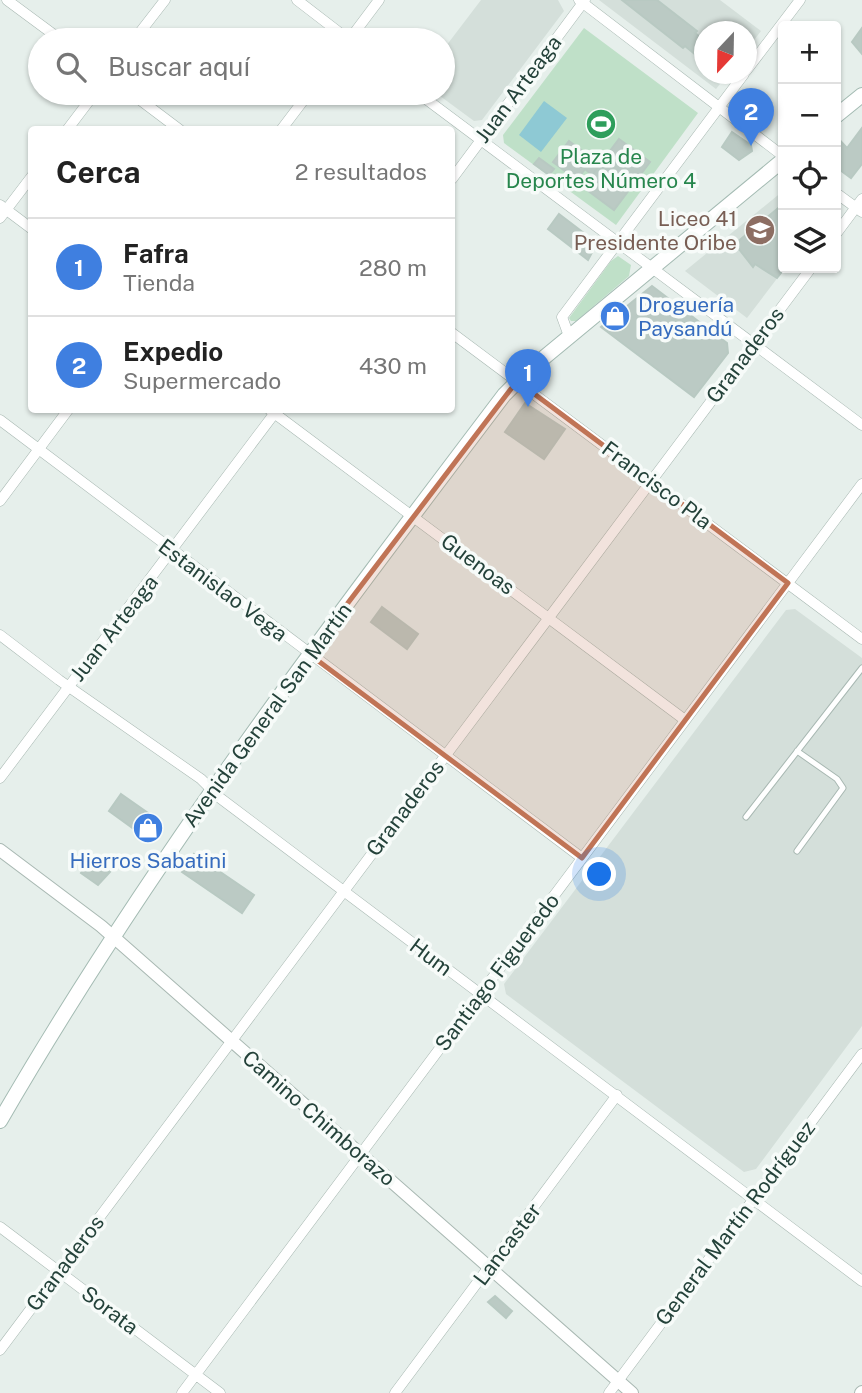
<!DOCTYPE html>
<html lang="es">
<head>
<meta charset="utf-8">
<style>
	body { margin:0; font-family:"Public Sans",sans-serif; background:#f6f6f6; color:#222 }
	.controls { position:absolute; right:21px; top:21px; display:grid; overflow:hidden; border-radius:7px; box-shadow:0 2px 5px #0004 }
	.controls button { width:63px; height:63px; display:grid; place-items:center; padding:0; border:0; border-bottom:2px solid #e0e0e0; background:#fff; color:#222; font:35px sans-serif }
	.compass { position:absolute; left:694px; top:21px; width:63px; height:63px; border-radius:50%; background:#fff; box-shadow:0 2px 5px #0004; rotate:202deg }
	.you { position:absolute; left:600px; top:875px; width:24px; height:24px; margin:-18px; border:5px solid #fff; border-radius:50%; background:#1a73e8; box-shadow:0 0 0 10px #1a73e833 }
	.badge { display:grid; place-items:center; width:46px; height:46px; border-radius:50%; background:#b45309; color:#fff; font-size:23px; font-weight:700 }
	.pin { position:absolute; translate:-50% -58px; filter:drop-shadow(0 2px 4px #0008) }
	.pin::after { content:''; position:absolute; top:37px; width:24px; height:21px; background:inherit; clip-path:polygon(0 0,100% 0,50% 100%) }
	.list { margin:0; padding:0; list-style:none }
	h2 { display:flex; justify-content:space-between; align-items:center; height:91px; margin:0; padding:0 28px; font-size:30px }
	h2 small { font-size:23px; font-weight:400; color:#767676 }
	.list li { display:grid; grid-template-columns:46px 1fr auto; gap:21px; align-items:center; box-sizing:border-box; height:98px; padding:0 28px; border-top:2px solid #e0e0e0 }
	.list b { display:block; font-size:26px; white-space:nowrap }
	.list p { margin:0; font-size:23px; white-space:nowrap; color:#767676 }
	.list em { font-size:23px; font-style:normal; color:#767676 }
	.icon { flex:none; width:38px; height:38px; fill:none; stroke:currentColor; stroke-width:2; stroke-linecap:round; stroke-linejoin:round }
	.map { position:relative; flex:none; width:862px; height:1393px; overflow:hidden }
	.search { position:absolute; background:#fff; box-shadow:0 2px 5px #0004; left:28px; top:28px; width:427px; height:77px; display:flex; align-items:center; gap:18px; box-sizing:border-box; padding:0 24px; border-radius:38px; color:#767676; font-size:26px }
	.panel { position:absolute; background:#fff; box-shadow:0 2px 5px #0004; left:28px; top:126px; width:427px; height:287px; border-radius:7px }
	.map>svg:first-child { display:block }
	.built { fill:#d4dfda }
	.green { fill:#bfe0c8 }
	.water { fill:#8ec9d4 }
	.building { fill:#bbcac4; stroke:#b8c9c2; stroke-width:2 }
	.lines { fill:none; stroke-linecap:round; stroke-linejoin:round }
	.service-casing { stroke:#a8b8b2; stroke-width:7 }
	.minor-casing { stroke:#a8b8b2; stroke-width:11 }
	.tertiary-casing { stroke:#a8b8b2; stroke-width:14 }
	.secondary-casing { stroke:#a4bbb3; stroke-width:16 }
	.service { stroke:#fff; stroke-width:5 }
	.minor { stroke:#fff; stroke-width:10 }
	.tertiary { stroke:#fff; stroke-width:12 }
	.secondary { stroke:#fff; stroke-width:14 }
	.marked { fill:#c07456; fill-opacity:0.2; stroke:#c07456; stroke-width:5; stroke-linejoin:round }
	.labels { text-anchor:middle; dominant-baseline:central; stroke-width:7; stroke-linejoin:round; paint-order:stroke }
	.street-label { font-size:21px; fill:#24423a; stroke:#f7fbf9 }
	.leisure-label { font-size:21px; fill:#27864d; stroke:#f7fbf9 }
	.education-label { font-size:21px; fill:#785e54; stroke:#f7fbf9; text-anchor:end }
	.shop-label { font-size:21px; fill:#366cbe; stroke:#f7fbf9; text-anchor:start }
</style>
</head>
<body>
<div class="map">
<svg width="862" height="1393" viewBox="0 0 862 1393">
	<rect width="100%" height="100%" fill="#e6efeb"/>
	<path class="built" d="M481 0H558L564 11 482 120 474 121 436 93H443V50Z
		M599 0H720L761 31 747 49 746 32H704V74H728L716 89Z
		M783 191 785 268 747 318 685 271Z
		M795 609 862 658V1026L756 1169 744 1172 506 994 504 984 786 610Z"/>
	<path class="green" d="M584 28 698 113 616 225 504 143 503 135Z
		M618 256 631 265 629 276 576 321H571L569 318 611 261Z"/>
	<path class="water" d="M544 101 567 118 541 152 519 135Z"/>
	<path class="building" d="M622 0H657L697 31 695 33 704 40V44L696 55 685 46 683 48Z
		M862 28V54L852 42Z
		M862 128V164L851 178 836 167V136L847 148Z
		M732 132 751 145 752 151 739 160 722 147Z
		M619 139 650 162 614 210 583 187Z
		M569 141 600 164 592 175 585 169 577 180 553 162Z
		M539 158 554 169 549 175 534 164Z
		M783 204 785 268 777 278 755 264 753 267 735 244Z
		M559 214 597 243 588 260 548 229Z
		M652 286 727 343 728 353 694 397 601 327Z
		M525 403 565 429 544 459 505 432Z
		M382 607 418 634 407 649 371 622Z
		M121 794 158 820 145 837 109 811Z
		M194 854 254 895 242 913 182 872Z
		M91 858 110 872 98 885 81 873Z
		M495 1296 512 1311 506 1318 488 1302Z"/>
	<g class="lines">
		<g class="service-casing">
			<path id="service" d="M746 817 862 668
				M797 851 843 788 837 779 797 751"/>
		</g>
		<g class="minor-casing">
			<path id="minor" d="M7 0 61 40
				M297 0 349 40
				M579 0 783 156
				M134 40 165 0
				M349 40 379 0
				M746 71 800 0
				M131 93 180 130
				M418 93 862 425
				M67 130 95 93
				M281 130 309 93
				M452 179 585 0
				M836 193 862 212
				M0 205 32 229
				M0 218 32 176
				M836 234 862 199
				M452 333 862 639
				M569 336 562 317 744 74
				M270 410 685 720
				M0 420 582 858
				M0 501 68 410
				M0 635 59 680 201 779 220 798 862 1281
				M0 778 277 410
				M0 1227 220 1393
				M0 1350 811 268
				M182 1393 862 484
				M395 1393 617 1095
				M609 1393 862 1054"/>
		</g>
		<g class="tertiary-casing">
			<path id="tertiary" d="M0 850 101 926 632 1393
				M861 1393 862 1392"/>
		</g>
		<g class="secondary-casing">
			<path id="secondary" d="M836 116 862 95
				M0 1121C148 865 326 630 504 395L529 370 783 160"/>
		</g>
		<use href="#service" class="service"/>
		<use href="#minor" class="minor"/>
		<use href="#tertiary" class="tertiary"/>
		<use href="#secondary" class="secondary"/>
	</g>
	<path class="marked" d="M517 381 788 583 582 858 309 654Z"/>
	<defs>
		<g id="stadium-disc" transform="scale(1.575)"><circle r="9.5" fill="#2e9e5b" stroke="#f7fbf9"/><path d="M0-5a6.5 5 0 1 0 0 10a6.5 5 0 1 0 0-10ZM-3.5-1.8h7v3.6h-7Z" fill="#fff"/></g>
		<g id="school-disc" transform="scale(1.575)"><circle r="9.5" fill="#8d6e63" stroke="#f7fbf9"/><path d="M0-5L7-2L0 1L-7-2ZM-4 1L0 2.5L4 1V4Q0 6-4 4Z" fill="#fff"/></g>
		<g id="shop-disc" transform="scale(1.575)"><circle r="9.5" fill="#3f7fe0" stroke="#f7fbf9"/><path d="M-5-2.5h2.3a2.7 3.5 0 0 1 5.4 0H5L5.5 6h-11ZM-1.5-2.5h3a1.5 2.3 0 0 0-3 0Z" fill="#fff"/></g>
	</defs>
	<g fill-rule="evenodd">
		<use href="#stadium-disc" x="601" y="124"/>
		<use href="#school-disc" x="760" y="230"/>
		<use href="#shop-disc" x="615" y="316"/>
		<use href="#shop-disc" x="148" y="828"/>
	</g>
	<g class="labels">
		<g class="street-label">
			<text transform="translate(518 89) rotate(-53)">Juan Arteaga</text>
			<text transform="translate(745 355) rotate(-53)">Granaderos</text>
			<text transform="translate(657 485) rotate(37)">Francisco Pla</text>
			<text transform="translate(478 564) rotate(37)">Guenoas</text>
			<text transform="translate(223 590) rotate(37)">Estanislao Vega</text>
			<text transform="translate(114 628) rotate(-52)">Juan Arteaga</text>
			<text transform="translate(267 715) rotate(-54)">Avenida General San Martín</text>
			<text transform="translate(405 808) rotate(-53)">Granaderos</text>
			<text transform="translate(431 957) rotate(37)">Hum</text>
			<text transform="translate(497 972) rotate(-53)">Santiago Figueredo</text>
			<text transform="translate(319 1118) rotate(41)">Camino Chimborazo</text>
			<text transform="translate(735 1223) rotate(-53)">General Martín Rodríguez</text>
			<text transform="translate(507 1244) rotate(-53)">Lancaster</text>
			<text transform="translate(65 1263) rotate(-53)">Granaderos</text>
			<text transform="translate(110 1310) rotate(37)">Sorata</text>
		</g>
		<g class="leisure-label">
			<text x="601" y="156">Plaza de<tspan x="601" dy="24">Deportes Número 4</tspan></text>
		</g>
		<g class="education-label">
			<text x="737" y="218">Liceo 41<tspan x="737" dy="24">Presidente Oribe</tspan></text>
		</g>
		<g class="shop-label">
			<text x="638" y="304">Droguería<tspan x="638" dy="24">Paysandú</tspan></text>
			<text x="148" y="860" text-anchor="middle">Hierros Sabatini</text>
		</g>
	</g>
</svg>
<div class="controls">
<button>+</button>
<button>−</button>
<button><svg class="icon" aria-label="locate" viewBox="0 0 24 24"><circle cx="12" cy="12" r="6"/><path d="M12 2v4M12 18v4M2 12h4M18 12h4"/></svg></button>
<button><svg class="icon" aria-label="layers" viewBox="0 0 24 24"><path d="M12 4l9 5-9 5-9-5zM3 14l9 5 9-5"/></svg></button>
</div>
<svg class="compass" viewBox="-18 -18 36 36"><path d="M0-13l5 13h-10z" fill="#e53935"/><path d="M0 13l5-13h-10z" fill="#767676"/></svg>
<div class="you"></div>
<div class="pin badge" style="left:528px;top:407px;background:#3f7fe0">1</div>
<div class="pin badge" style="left:751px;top:146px;background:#3f7fe0">2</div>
<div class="search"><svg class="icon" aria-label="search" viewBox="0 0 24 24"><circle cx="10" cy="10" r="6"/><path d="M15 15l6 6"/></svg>Buscar aquí</div>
<section class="panel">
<h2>Cerca<small>2 resultados</small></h2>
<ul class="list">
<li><span class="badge" style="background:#3f7fe0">1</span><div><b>Fafra</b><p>Tienda</p></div><em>280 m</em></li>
<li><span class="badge" style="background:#3f7fe0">2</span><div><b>Expedio</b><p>Supermercado</p></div><em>430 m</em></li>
</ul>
</section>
</div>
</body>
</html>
